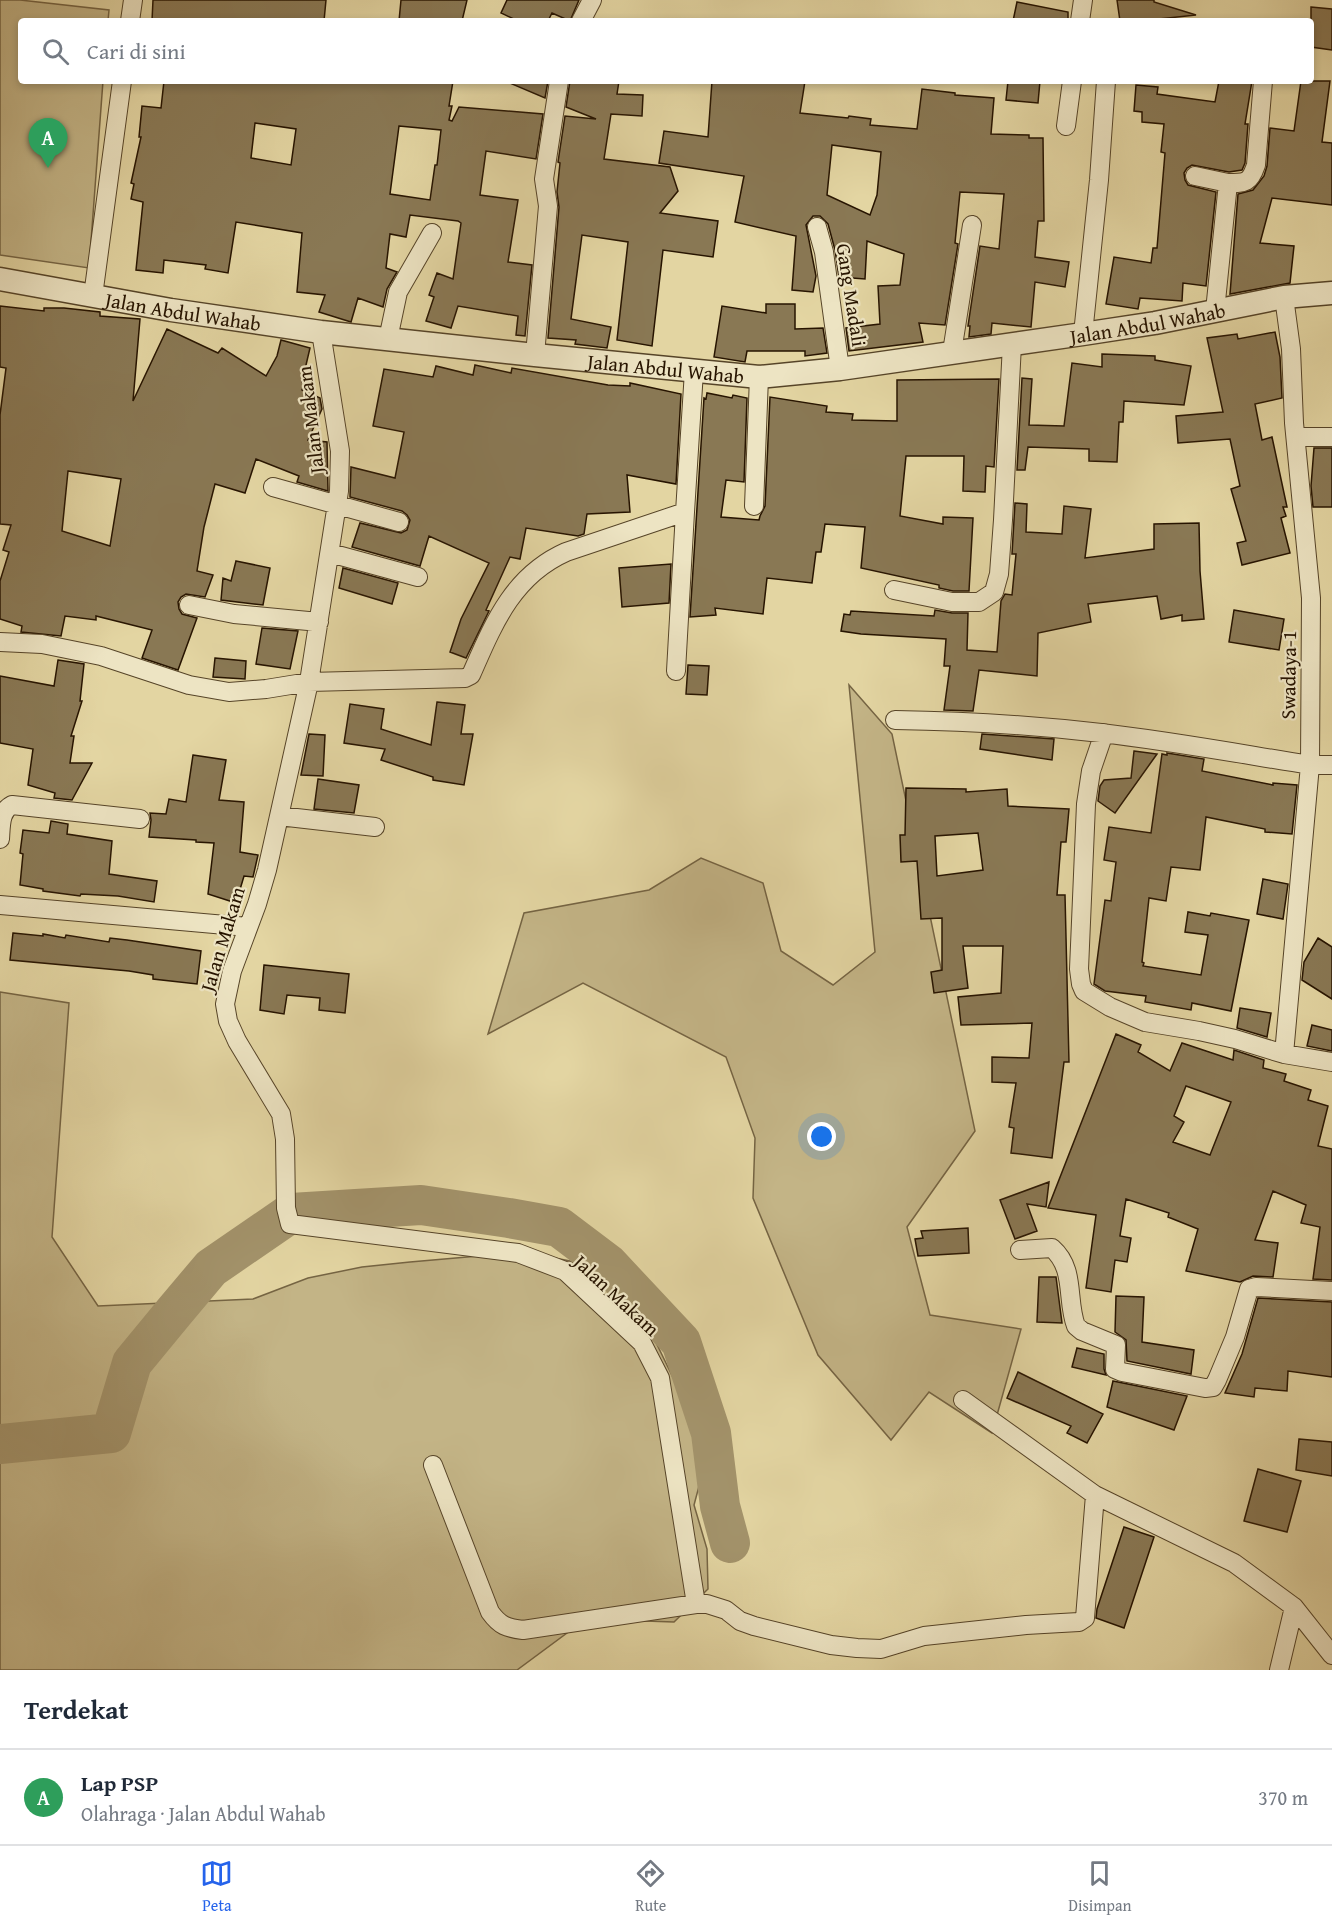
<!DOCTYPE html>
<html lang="id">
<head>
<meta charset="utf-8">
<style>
	body { margin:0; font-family:"Gentium Book Plus",serif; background:#f2f2f3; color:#1f2937 }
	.you { position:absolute; left:822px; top:1137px; width:21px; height:21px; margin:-15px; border:4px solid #fff; border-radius:50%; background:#1a73e8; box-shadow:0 0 0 9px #1a73e833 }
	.badge { display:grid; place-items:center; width:39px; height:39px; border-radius:50%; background:#2563eb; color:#fff; font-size:20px; font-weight:700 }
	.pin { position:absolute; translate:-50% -50px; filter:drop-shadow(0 2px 3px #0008) }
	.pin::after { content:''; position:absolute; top:32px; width:21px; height:18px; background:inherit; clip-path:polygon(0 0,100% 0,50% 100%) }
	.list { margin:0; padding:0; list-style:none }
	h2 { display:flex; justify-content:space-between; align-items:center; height:78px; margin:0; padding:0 24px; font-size:26px }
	h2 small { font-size:20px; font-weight:400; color:#747a83 }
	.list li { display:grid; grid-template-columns:39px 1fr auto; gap:18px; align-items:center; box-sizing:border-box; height:96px; padding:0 24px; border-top:2px solid #e0e1e3 }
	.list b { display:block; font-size:22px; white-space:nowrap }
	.list p { margin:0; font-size:20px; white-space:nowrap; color:#747a83 }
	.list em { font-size:20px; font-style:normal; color:#747a83 }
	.icon { flex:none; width:33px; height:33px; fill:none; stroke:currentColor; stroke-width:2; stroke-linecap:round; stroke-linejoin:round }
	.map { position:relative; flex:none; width:1332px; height:1670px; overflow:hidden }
	.search { position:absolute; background:#fff; box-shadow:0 3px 9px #0003; left:18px; right:18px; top:18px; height:66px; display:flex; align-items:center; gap:15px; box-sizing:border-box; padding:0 21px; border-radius:6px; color:#747a83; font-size:22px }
	.sheet { height:174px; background:#fff }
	nav { display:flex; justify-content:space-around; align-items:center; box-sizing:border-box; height:84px; border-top:2px solid #e0e1e3; background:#fff; font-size:16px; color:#747a83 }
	nav a { display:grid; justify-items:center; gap:3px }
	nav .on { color:#2563eb }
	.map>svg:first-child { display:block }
	.green { fill:#c3b486; stroke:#756443; stroke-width:1.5 }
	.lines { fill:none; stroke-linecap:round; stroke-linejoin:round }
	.river { stroke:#a3936b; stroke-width:40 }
	.building { fill:#897854; stroke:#271400; stroke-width:1.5; fill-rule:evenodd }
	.minor-casing { stroke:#564428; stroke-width:20 }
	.tertiary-casing { stroke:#564428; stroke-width:25 }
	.minor { stroke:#ede4c3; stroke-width:18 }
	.tertiary { stroke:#ede4c3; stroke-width:22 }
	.labels { text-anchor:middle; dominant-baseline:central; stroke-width:4.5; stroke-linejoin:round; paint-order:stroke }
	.street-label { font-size:20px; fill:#271400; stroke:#ede4c3 }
</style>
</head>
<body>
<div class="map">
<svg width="1332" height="1670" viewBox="0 0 1332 1670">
	<rect width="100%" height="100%" fill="#e3d5a2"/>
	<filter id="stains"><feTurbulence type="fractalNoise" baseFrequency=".00333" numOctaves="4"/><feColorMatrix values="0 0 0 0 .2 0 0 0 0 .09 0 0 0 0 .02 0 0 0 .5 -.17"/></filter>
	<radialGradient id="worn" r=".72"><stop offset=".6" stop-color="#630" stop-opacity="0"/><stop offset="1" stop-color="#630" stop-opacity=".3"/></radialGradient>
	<path class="green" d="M0 0H20L109 10 108 21H21V81H103L89 268 0 255Z
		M849 685 892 734 975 1131 907 1227 930 1315 1021 1329 992 1433 929 1392 891 1440 818 1355 753 1198 755 1138 726 1057 583 983 488 1034 524 913 649 890 701 858 763 883 781 951 833 985 875 952Z
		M0 992 69 1003 52 1237 98 1306 253 1299 308 1278 362 1267 410 1262 524 1252 570 1261 625 1295 648 1326 680 1392 691 1424 702 1475 694 1505 707 1549 708 1589 674 1622 586 1619 517 1670H0Z"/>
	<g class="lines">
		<path class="river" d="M0 1444 111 1433 132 1363 174 1312 211 1268 291 1213 421 1205 509 1218 559 1227 608 1264 681 1342 711 1433 720 1506 730 1543"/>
	</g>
	<path class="building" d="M153 0H326L324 21H152Z
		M401 0H467L462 21H399Z
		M507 0H579L570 21 552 13 548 21H518L501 13Z
		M1117 0H1154V2L1196 15 1140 21H1120Z
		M1017 2 1068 12V21H1013Z
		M1311 7 1332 9V50L1311 47Z
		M164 81H453L449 106H452L449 120 452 121 459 107 543 114 536 159 486 151 480 195 518 200 508 262 532 265 525 336 516 335 518 316 458 306 451 328 426 321 434 297 429 295 437 273 453 279 461 223 458 221 410 215 406 237 390 234 386 268 397 272 387 289 383 307 358 298 351 322 319 312 325 295 297 292 302 233 236 222 228 273 205 269 206 265 164 260 163 273 136 270 143 202 131 199 134 184 131 183 141 137H139L142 106 161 108ZM255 123 296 129 291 165 251 158ZM399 126 441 130 437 165H435L430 200 390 194Z
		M506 81H548L545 98 505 81Z
		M570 81H619L617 94 643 95 642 116 611 114 604 159 670 167 678 191 660 213 718 221 713 257 663 250 652 346 617 340 628 242 582 235 571 319 611 327 607 348 575 344 576 340 548 338 559 207 557 192 560 163 558 162 565 116 596 119 566 107Z
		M712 81H805L800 113 848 118 849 116 871 119 870 125 917 129 922 89 955 93V95L994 98 991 134 1029 135V138H1043L1044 221H1038L1035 257 1069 262 1065 287 1035 282 1031 327 992 323 991 334 969 337 970 326H968L980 246 999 249 1004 194 960 192 955 243 958 244 945 325 919 323 923 342 849 351 846 328 880 324 878 286 900 285 904 254 867 241 865 279 839 277 835 250 828 224 820 216H813L806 225 816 276 813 292 792 290 796 236 735 222 744 176 659 163 664 131 708 137ZM832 145 881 152 877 195 870 215 827 195Z
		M1008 81H1040L1038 103 1006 100Z
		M1219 81H1252L1245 124H1248L1245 163 1242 170 1229 172 1192 165 1187 168 1184 173 1185 180 1188 185 1216 192 1206 286 1183 283 1182 301 1140 298 1138 309 1106 304 1114 257 1151 263 1153 248H1157L1165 153 1161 152 1164 124 1142 122V112L1134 111 1136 85 1158 87 1157 94 1215 102Z
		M1301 81H1330L1322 142 1332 143V205L1272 198 1260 243 1294 246 1290 283 1230 294 1238 194 1253 190 1264 176 1267 166 1270 128 1294 131Z
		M766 304H795V329L823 328 827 353 805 356V351H747L745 362 714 357 722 306 766 313Z
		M0 306 44 311V308H64L100 312V316L140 319 133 401 167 329 218 353 222 348 266 376 277 356 281 340 310 348 302 382 305 384 302 390 320 398 322 409 308 440 327 442 328 491 297 482 299 476 256 459 245 493 215 484 204 527 197 571 213 575 205 597 186 594 181 597 178 602 179 609 182 614 197 618 178 670 142 658 152 630 96 616V620L65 616 61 636 21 632 22 626 0 619V581L9 552 3 550 11 525 0 524V415L6 368 0 367ZM68 471 121 479 110 546 62 531Z
		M1275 332 1280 357 1282 398 1255 404 1262 440 1272 437 1287 507H1283L1286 516 1281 518 1290 553 1242 565 1237 543 1246 541 1231 489 1240 486 1230 439 1178 443 1176 416 1223 412 1207 338 1237 334 1238 339Z
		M1102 354 1155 356V360L1191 366 1184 405 1124 401 1123 422H1119L1117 462 1089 461V449L1028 447 1025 470H1017L1022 378 1032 379 1029 425 1064 426 1072 363 1102 367Z
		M475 365 511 373 512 368 608 385 630 386V383L681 394 676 484 627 475 630 512 587 514 584 534 578 536 526 528 520 559 510 557 486 610 489 611 466 658 450 652 461 619 489 563 429 536 420 566 352 547 360 523 401 533 407 530 410 520 407 515 402 511 350 497 351 467 395 478 404 432 373 426 384 369 433 377 436 366 473 375Z
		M999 379 994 467 986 466 985 492 963 491 964 456H906L900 516 943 524V517L973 518 969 591H953L939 588V585L861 568 865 527 825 524 821 552H816L812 583 767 578 763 614 715 608 716 615 690 617 704 398 706 399 707 393 732 398 733 395 747 398 744 482 726 480 721 517 759 520 760 516 765 506 770 397 827 406 826 412 853 414 852 420 897 421V380Z
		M1314 448H1332V507H1313L1311 486Z
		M1015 503 1027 504 1026 532 1062 534 1064 506 1091 509 1085 558 1154 549V524L1199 523 1200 571 1204 619 1182 621V615L1161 619 1157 596 1088 604 1091 622 1038 633 1037 676 979 670 973 711 944 710 950 666H944L946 639 861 634 841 631 844 614 850 615 851 611 934 616 935 610 952 613H968L967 650 997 652 1001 601 1005 594 1012 595 1016 554H1012Z
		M236 561 270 568 263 605 221 600 223 578 231 581Z
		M671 564 669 603 622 607 619 568Z
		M343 568 398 583 392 604 339 588Z
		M1234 610 1284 619 1279 650 1229 642Z
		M262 628 298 631 290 669 256 664Z
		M215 658 246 661 245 679 213 677Z
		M58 660 84 664 80 701H82L71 736H74L70 763H92L72 800 54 798 55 793 28 785 33 749 0 743V676L54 686Z
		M688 665 709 666 707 695 686 694Z
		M437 702 465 705 461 734H473L464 785 433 780V777L381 760 385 749 344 743 350 704 384 709 381 729 431 745Z
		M309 734 325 735 323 776 301 775Z
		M982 734 1054 739 1052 760 980 749Z
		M1134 751 1157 754 1115 813 1098 801 1100 786 1104 780 1131 778Z
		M1167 753 1204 759 1202 771 1273 785V783L1297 785 1292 834 1265 832V829L1206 817 1200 870 1171 867 1166 901 1149 898 1142 962 1144 963 1143 966 1201 975 1208 935 1185 932 1188 912 1210 916 1211 913 1249 920 1231 1011 1192 1003 1191 1010 1145 1002 1146 996 1105 991 1094 984 1105 900 1111 901 1116 862 1104 860 1109 827 1151 833 1162 754 1167 755Z
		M193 755 226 760 219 800 244 802 240 852 258 855 253 877 244 876 236 903 208 894 214 843 196 842V840L149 837 151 820 150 813 166 814 169 799 186 802Z
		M318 779 359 785 354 813 314 809Z
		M906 788 966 789V792L1007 789 1008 806 1069 809 1066 842H1061L1057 895H1065L1069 1062H1064L1052 1158 1011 1153 1014 1128 1009 1127 1016 1083 992 1082V1057L1029 1058 1032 1023 961 1025 958 997 1001 993 1003 946H963L968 988 934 993 931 972 942 970V918L921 919 917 861 901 862 900 835H905ZM978 833 983 870 937 876 935 836Z
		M51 821 68 824 67 834 112 841 109 874 157 881 154 902 118 896 81 894 80 896 43 891V889L20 885 23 854 20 853 23 830 49 833Z
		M1263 879 1288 884 1283 919 1257 914Z
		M13 933 43 936V934L65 938 66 935 109 942 110 938 127 940 201 951 197 984 153 979V975L129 971 10 960Z
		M1318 938 1332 947V999L1302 980 1304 962Z
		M264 965 349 974 345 1013 319 1010 320 998 287 995 284 1014 260 1010Z
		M1240 1008 1271 1013 1267 1037 1237 1028Z
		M1312 1025 1332 1030V1051L1307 1046Z
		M1116 1034 1141 1045 1138 1052 1170 1071 1182 1043 1233 1060 1234 1050 1264 1060 1263 1068 1286 1074 1284 1081 1311 1090 1308 1100 1328 1106 1318 1146 1332 1149V1280L1313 1279 1320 1227 1301 1223 1306 1205 1273 1191 1255 1240 1278 1243 1273 1277 1253 1276 1240 1282 1186 1271 1198 1229 1168 1217 1169 1213 1126 1199 1120 1236 1131 1238 1127 1262 1115 1260 1111 1292 1086 1288 1096 1215 1048 1208ZM1186 1086 1231 1102 1210 1155 1173 1142 1184 1122 1174 1116Z
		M1049 1182 1046 1207 1027 1204 1037 1231 1015 1239 1000 1200Z
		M968 1228 969 1253 918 1256 915 1239 923 1238 921 1231Z
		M1039 1277H1056L1062 1323 1037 1322Z
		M1116 1296 1144 1297 1142 1342 1194 1350 1191 1374 1127 1361 1126 1340 1115 1332Z
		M1258 1298 1332 1302V1377L1288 1371 1287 1391 1255 1388 1254 1397 1225 1393 1242 1354Z
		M1077 1348 1104 1354V1369L1106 1375 1072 1367Z
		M1018 1372 1103 1414 1087 1443 1067 1433 1071 1426 1007 1398Z
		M1113 1381 1187 1396 1174 1430 1107 1407Z
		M1299 1439 1332 1442V1476L1296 1470Z
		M1258 1469 1301 1481 1287 1532 1244 1521Z
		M1124 1527 1154 1537 1124 1628 1096 1618 1097 1609Z"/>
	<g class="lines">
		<g class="minor-casing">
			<path id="minor" d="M130 21 133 0
				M581 21 592 0
				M1080 21 1083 0
				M1066 126 1072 81
				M1195 176 1228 183
				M817 227 824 252 840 369
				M93 296 122 81
				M1215 311 1228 183C1246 183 1250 183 1256 165L1263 81
				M321 332 340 451 339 491 309 682 267 870 257 904 232 971 225 1004 228 1021 237 1041 281 1114 285 1139 286 1208 290 1224 518 1253 565 1271 642 1343 660 1378 696 1604
				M1083 334 1099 180 1106 81
				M388 339 398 292 432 233
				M952 352 972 225
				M535 355 548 206 544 179 559 81
				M1296 437H1332
				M273 487 399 522
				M754 506 759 377
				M330 553 418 577
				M894 590 952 602H979L994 592 999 574 1003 520 1012 344
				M189 605 234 614 319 622
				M0 642 42 644 101 656 189 685 229 692 266 689 309 682 465 678 471 675C493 625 512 576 566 552L685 512 694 371
				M676 671 685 512
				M895 720C964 721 1033 725 1101 733 1171 741 1241 754 1310 765H1332
				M1104 733 1091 771 1086 804 1079 969 1081 984 1084 991 1110 1007 1145 1022 1199 1031 1235 1039 1284 1054 1332 1062
				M279 816 375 827
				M0 839C1 826 0 811 12 805L140 819
				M0 905 248 927
				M1284 1054 1310 765 1311 598 1294 423 1291 349 1284 297
				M1020 1250 1052 1248C1076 1269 1066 1300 1076 1326L1082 1331 1116 1345 1115 1369 1122 1372 1205 1388 1213 1387 1217 1380 1235 1337 1249 1289 1256 1287 1332 1291
				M963 1400 1095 1495 1234 1563 1294 1607 1332 1655
				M433 1465 490 1612C500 1626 507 1628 523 1630L696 1604H707L726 1610 740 1621 754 1626 831 1645 857 1648 881 1649 924 1636 1026 1625 1079 1622 1085 1618 1095 1495
				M1279 1670 1294 1607"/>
		</g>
		<g class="tertiary-casing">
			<g id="tertiary">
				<path id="s1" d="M0 279 171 310 321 332 535 355 759 377 840 369 1083 334 1155 323 1284 297 1332 293"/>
			</g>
		</g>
		<use href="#minor" class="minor"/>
		<use href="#tertiary" class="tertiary"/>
	</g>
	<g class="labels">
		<g class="street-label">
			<text transform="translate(852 295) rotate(81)">Gang Madali</text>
			<text stroke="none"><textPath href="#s1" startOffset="186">Jalan Abdul Wahab</textPath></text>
			<text stroke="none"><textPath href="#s1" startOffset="1158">Jalan Abdul Wahab</textPath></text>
			<text stroke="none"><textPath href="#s1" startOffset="672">Jalan Abdul Wahab</textPath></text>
			<text transform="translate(310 420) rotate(-97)">Jalan Makam</text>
			<text transform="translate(1288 675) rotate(-89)">Swadaya-1</text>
			<text transform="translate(222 939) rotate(-73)">Jalan Makam</text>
			<text transform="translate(617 1295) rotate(43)">Jalan Makam</text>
		</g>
	</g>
	<rect width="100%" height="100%" filter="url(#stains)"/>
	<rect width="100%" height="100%" fill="url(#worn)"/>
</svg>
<div class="you"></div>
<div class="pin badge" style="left:48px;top:168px;background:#2e9e5b">A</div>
<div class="search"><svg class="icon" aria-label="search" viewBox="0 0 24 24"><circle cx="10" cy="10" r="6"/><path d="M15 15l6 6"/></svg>Cari di sini</div>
</div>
<section class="sheet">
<h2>Terdekat<small></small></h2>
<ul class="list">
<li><span class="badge" style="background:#2e9e5b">A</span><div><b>Lap PSP</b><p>Olahraga · Jalan Abdul Wahab</p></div><em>370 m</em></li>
</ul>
</section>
<nav>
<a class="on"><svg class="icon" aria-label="map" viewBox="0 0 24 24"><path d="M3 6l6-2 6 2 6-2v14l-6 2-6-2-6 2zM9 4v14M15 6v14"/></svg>Peta</a>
<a><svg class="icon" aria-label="directions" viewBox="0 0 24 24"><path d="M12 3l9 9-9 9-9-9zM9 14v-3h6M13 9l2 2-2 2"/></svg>Rute</a>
<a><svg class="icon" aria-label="saved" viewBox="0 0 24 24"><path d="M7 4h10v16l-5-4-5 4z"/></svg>Disimpan</a>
</nav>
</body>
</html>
